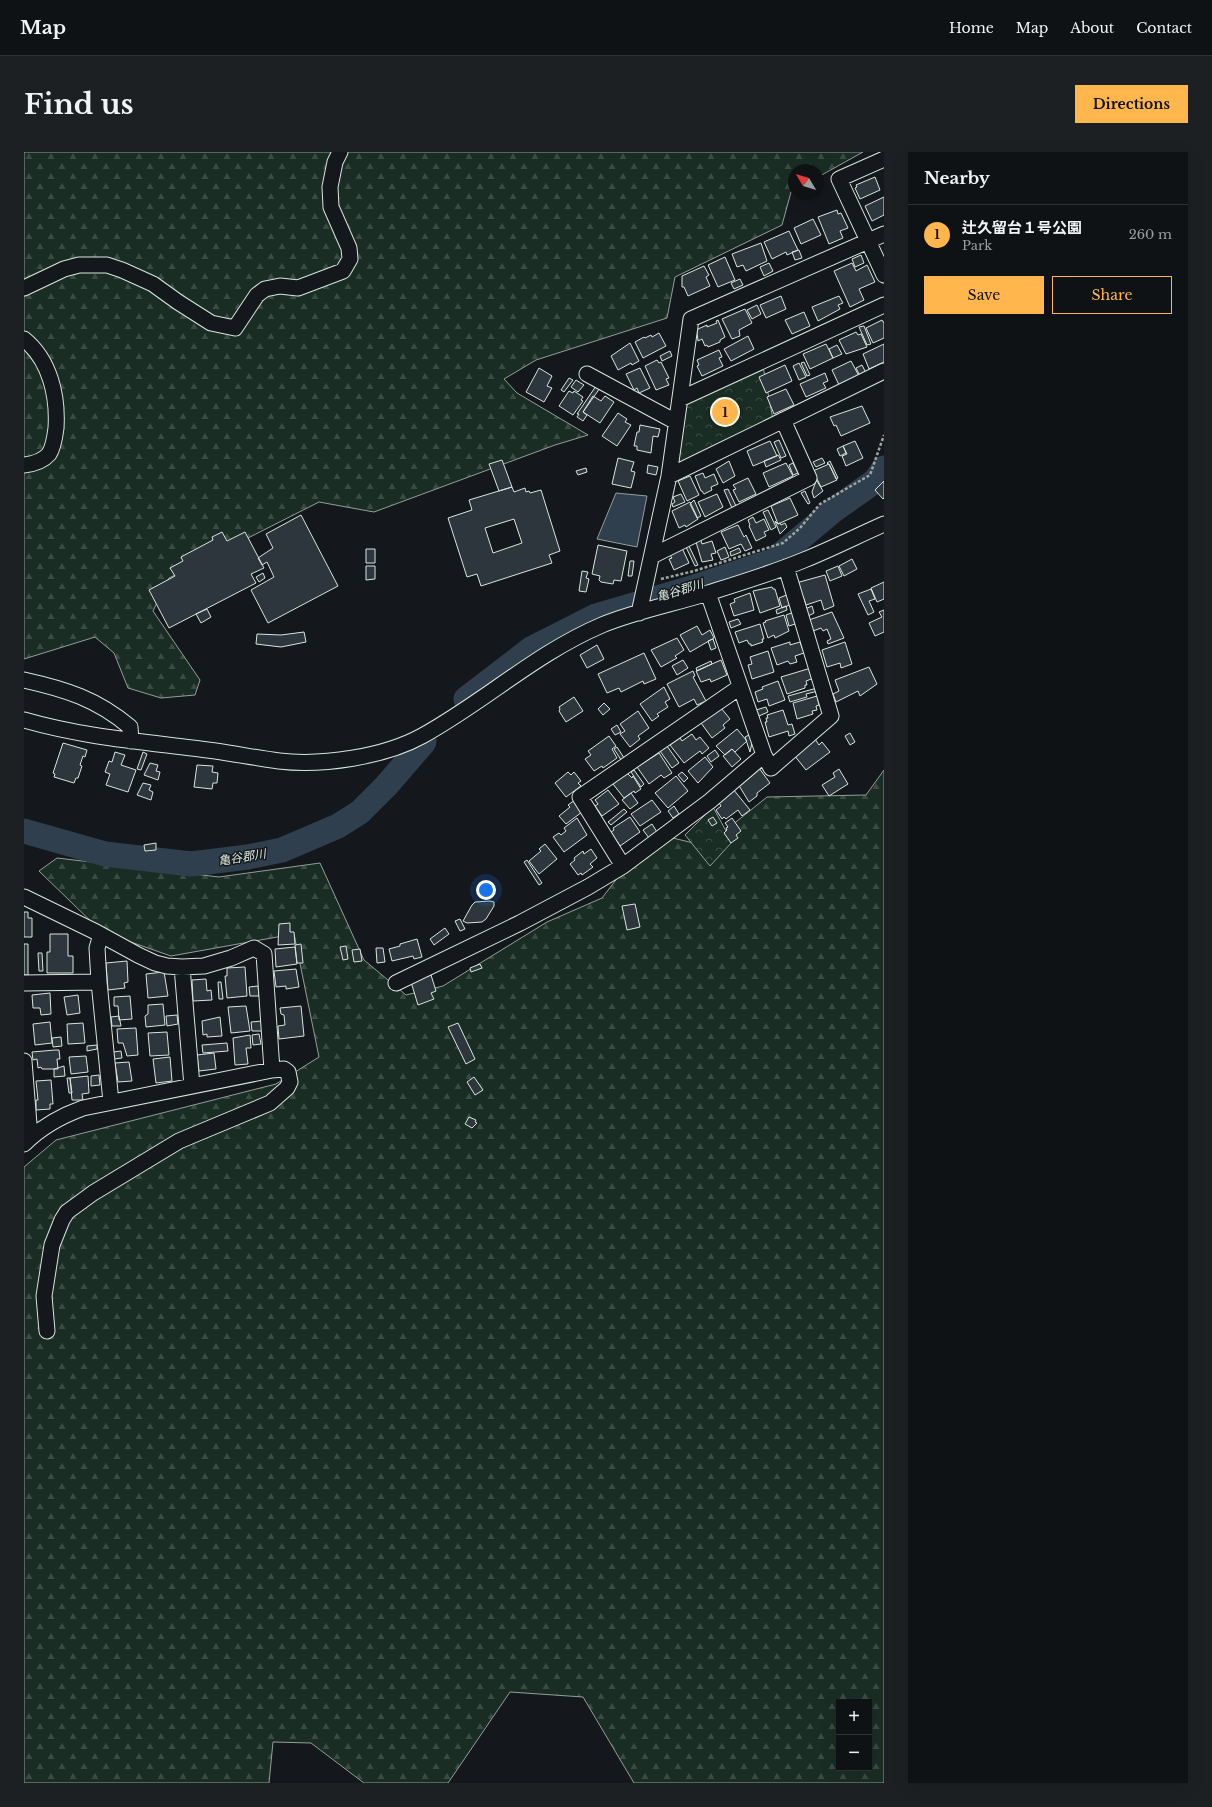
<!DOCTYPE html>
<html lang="en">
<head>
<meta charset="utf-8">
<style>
	body { margin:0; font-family:"Libre Baskerville","Noto Sans JP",serif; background:#1d2022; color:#f1f3f6 }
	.controls { position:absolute; right:12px; bottom:12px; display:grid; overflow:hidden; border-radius:0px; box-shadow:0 4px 16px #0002 }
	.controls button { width:36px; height:36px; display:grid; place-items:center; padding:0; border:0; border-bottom:1px solid #2f3234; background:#0f1215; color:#f1f3f6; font:20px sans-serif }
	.compass { position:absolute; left:764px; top:12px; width:36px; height:36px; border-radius:50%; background:#0f1215; box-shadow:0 4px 16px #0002; rotate:308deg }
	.you { position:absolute; left:462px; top:738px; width:14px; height:14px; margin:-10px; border:3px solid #fff; border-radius:50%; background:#1a73e8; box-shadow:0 0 0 6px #1a73e833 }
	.badge { display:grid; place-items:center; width:26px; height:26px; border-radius:50%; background:#ffb74d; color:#111; font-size:13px; font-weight:700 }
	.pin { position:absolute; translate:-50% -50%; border:2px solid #fff; box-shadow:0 1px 4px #0006 }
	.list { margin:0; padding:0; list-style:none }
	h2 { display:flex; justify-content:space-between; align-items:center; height:52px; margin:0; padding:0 16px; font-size:17px }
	h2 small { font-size:13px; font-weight:400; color:#9b9ea0 }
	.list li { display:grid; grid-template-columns:26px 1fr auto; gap:12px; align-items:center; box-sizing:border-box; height:60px; padding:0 16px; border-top:1px solid #2f3234 }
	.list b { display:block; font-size:15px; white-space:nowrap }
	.list p { margin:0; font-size:13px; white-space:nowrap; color:#9b9ea0 }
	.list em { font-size:13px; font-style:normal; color:#9b9ea0 }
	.actions { display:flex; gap:8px; padding:12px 16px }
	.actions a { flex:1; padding:9px 0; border:1px solid #ffb74d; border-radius:0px; text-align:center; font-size:14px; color:#ffb74d }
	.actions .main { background:#ffb74d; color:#111 }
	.map { position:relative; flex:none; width:860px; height:1631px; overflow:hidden; border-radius:0px }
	header { display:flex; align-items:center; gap:24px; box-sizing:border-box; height:56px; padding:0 20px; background:#0f1215; border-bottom:1px solid #2f3234 }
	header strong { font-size:19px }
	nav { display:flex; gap:22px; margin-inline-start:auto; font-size:14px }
	.intro { display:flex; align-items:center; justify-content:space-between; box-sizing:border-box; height:96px; padding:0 24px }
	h1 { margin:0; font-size:28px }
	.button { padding:10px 18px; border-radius:0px; background:#ffb74d; color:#111; font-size:14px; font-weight:700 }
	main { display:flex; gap:24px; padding:0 24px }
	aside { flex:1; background:#0f1215; border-radius:0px; box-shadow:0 4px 16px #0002 }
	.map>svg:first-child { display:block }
	.forest { fill:url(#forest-firs); stroke:#939e99; fill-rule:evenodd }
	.park { fill:url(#park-crowns); stroke:#939e99 }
	.water { fill:#2f3f4d; stroke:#939e99 }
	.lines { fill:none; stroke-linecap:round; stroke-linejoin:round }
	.river { stroke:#2f3f4d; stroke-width:25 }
	.building { fill:#2c363c; stroke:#d8e6dc; fill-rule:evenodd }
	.minor-casing { stroke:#d8e6dc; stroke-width:17 }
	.path { stroke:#9da8a2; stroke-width:2.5; stroke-dasharray:3 2; stroke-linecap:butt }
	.minor { stroke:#14181c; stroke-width:15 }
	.labels { text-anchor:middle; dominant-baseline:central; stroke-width:3; stroke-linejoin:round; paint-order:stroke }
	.water-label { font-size:12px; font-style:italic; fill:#d8e6dc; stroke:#14181c }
</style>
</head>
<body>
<header>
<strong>Map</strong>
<nav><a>Home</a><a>Map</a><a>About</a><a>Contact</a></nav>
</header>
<div class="intro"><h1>Find us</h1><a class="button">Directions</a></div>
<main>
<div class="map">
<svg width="860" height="1631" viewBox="0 0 860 1631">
	<defs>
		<pattern id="forest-firs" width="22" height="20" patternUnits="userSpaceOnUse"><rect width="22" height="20" fill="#1a2d24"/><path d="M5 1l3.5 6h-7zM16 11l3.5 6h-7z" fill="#3b4b43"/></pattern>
		<pattern id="park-crowns" width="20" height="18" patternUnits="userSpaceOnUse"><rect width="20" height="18" fill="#1a2d24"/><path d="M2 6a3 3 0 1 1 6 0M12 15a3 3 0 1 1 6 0" fill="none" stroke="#3b4b43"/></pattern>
	</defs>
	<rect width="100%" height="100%" fill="#14181c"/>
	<path class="forest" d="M0 0H839L794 25V18H770V38L767 40 758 73 651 125 643 166 512 208 480 227 493 241 564 283 531 293 350 360 295 350 145 426 129 459 176 528 171 543 137 546 104 536 90 501 71 485 0 507Z
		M860 618V1631H610L559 1545 486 1540 424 1631H340L287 1591 249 1590 245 1631H0V1015L32 988 252 932 295 905 270 782 147 804 78 780 15 719 33 706 195 725 296 711 340 808 382 843 419 834 523 770 578 746 628 681 682 694 743 645 842 643ZM815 1550H845V1616H815Z"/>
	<path class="park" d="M738 209 750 273 645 324 656 247Z
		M689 655 708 690 686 714 661 683Z"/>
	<path class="water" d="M592 341 623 344 613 395 573 387Z"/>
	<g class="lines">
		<path class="river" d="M442 547 507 497 572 464 664 437 749 409 810 358 851 329 860 316
			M0 679 81 702 167 712 224 705 258 698 314 674 336 660 362 634 400 590"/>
	</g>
	<path class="building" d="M851 25 856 38 836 47 831 36 833 35 832 33Z
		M860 45V63L848 69 841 54Z
		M813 58 814 62 817 61 824 76 816 79 819 86 805 92 794 65Z
		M789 67 797 83 777 92 770 76Z
		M765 79 774 98 763 103 762 100 748 107 740 90Z
		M737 91 743 109 722 119 719 113 713 115 708 102Z
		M775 98 778 106 771 108 768 100Z
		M837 103 840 111 831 115 828 107Z
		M701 105 711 128 694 135 684 113Z
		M745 111 749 119 740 124 736 115Z
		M828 111 832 119 843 113 851 130 835 137 840 148 826 155 810 119Z
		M680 114 685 123 682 125 686 134 664 144 660 135H658V124Z
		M716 127 719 133 710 137 707 131Z
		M757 144 762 157 742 166 736 153Z
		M815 144 819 151 814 153 816 157 794 169 788 155Z
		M733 153 737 162 728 167 723 158Z
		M721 157 728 171 715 178 716 184 708 187 698 167Z
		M780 160 786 174 768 182 761 168Z
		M694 168 701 185 696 188V190L684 195 683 193 681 194 678 187 674 189 673 180 674 177 683 173V175L693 171 692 169Z
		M858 168 859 170H860V186L849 191 842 176Z
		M840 174 847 192 843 193 835 175Z
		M832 180 834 183 837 182 843 195 822 202 815 188Z
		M635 181 642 194 619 206 611 190 620 185 621 186 627 183 628 185Z
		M724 184 730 197 707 209 700 197Z
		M606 191 615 209 608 213 607 211 594 218 587 204Z
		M802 192 809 206 786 217 779 202Z
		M860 192V210L845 217 839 202Z
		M813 193 818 202 809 206 805 197Z
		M695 198 698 205 695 206 699 214 678 224 673 214 675 213 673 208Z
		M646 199 648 204 638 209 636 204Z
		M633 208 635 211 637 210 645 226 642 227 645 233 632 238 621 214Z
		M827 209 835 224 815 233 808 218Z
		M780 210 786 223 783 224 777 211Z
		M775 211 782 225 775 228 769 214Z
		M761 213 768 229 742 241 735 225Z
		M838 213 842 221 836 224 832 216Z
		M515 216 528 224 523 234 528 236 520 250 502 240Z
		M616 216 626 236 615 241 613 236 610 238 602 222Z
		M801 221 804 229 799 231 802 236 782 245 776 232Z
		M545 226 549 228 540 240 537 238Z
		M552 228 560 233 554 240 547 235Z
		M572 234 576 236 559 260 563 263 559 269 553 265 555 262H553Z
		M762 237 770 253 750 262 743 245Z
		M545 239 549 241 550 239 559 245 557 248 559 249 549 263 535 254Z
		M569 244 577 249 581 244 590 250 576 271 559 260Z
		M838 254 846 271 817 284 812 273 810 274 806 265Z
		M594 261 603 267 601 270 607 273 593 294 578 284Z
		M616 273 636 277 634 285 629 284 627 301 613 298V294H610L613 280H615Z
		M755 288 762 304 757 306 750 290Z
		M746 289 753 304 729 314 723 299Z
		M831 289 839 306 822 314 818 304 823 302 819 294Z
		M819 294 822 301 816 304 813 297Z
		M754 303 757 308 742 315 740 309Z
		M594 306 610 310 607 319 611 320 607 336 588 332Z
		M798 306 801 311 792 315 789 310Z
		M478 308 488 335 475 339 465 312Z
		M705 309 711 324 699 331 692 317Z
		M806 309 814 326 812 327 805 312H804L803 311Z
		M762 311 769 324 745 335 739 321Z
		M769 311 774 321 769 323 765 313Z
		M805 312 813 328 797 335 789 319Z
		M624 313 634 315 632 323 623 321Z
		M562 316 563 320 554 323 552 319Z
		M679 321 681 326 690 322 694 332 687 335 688 338 680 342 678 339H677L671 324Z
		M666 324 675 343 663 349 654 329Z
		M724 326 732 342 715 350 709 338 712 337 709 333Z
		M792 329H793L799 339 790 346 788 340Z
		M860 329V346L859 347 851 338Z
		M488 335 490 340 501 336 502 340 505 339 506 341 517 338 536 399 525 403 528 411 457 434 453 422 443 425 424 366 448 358 445 348ZM490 367 498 391 469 401 461 376Z
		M704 337 712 354 708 356 700 338Z
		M781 339 786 351 784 352 777 341Z
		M657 342 661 350 649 355 648 352 651 350 649 345Z
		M693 342 699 355 681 365 674 350Z
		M766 346 774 363 754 372 747 354Z
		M670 348 677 364 673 366 666 352Z
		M666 350 674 367 662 375 661 373 655 376 648 359Z
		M744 358 752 375 747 378 739 360Z
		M277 363 314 434 244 471 227 438 250 425 243 410 238 413 234 406 249 396 242 382Z
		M729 365 732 371 740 367 745 378 740 380 742 384 732 389 725 374 726 373 724 368Z
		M751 369 754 372 756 371 757 373 761 371 763 375 756 382Z
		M714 373 720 385 722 383 728 396 721 399 717 392 705 397 697 380Z
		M198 380 203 389 221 380 240 416 227 422 232 431 145 476 125 438 151 424 146 416 159 409 157 405 189 388 188 385Z
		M677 388 678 392 688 389 692 401 687 402 689 408 678 410 672 390Z
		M664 392 674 413 671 414 661 393Z
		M574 393 603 399 597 429 590 428 589 432 577 430 575 428 576 424 568 422Z
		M701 395 705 405 697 408 693 399Z
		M658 396 665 411 650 418 645 407 648 406 645 402Z
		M715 396 717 400 707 404 706 400Z
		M342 397H351V411H342Z
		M828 407 833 417 820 424 815 414Z
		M606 409H610L608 424H604Z
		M342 414H351V427L342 428Z
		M814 414 818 424 806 429 802 419Z
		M558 419 564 420 562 426 565 427 562 440 555 439Z
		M239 421 241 426 235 430 232 425Z
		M801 423 810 454 800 458 797 448 782 453 779 444 777 445 772 431Z
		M860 430V447L853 450 847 436Z
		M748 435 749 437H751L756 454 736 461 729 439Z
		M847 437 851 447 845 449 850 460 844 463 834 442Z
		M726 441 730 458 710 464 706 452 711 450 710 447Z
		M765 442 768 452 758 456 755 446Z
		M762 454 763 458 753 462 752 458Z
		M788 454 790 461 784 464 781 457Z
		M183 457 187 465 177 471 172 462Z
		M860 458V480L851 484 845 471 858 465 855 460Z
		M770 460 774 471 765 474 762 463Z
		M808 460 820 486 804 492 803 489 807 487 803 477 799 479 797 476 789 479 785 468Z
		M760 463 765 479 751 486 750 483 744 486 739 471 742 470 741 469Z
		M714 467 717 472 707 476 705 470Z
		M736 472 740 487H738L739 490 727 494V492H725L723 488 715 491 711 480Z
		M673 474 678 483 686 478 690 486 666 500 656 483Z
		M280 480 282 490 257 495 232 492 233 482 257 483Z
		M653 486 660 498 651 504 653 506 637 515 627 498Z
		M689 487 692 496 687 498 684 489Z
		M766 490V493L776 490 780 501 771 504 773 510 766 512 764 509 753 513 747 496Z
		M821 490 828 512 817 516 816 511 803 515 798 498Z
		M573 493 580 507 563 516 556 503Z
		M744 499 750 520 728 527 724 513 728 512 726 505Z
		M620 501 632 527 620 532 619 529 597 540 595 536 583 541 574 522Z
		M659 508 664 516 653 523 648 514Z
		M697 508 703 523 687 530 686 527 677 530 672 519Z
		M687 509 688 512 673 519 672 516Z
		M845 515 853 532 836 544 834 539 812 550 809 542 815 539 811 528Z
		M787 516 790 526 782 529 783 533H781V536L763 542 757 525Z
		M669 519 671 524 669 525 682 549 673 553 670 547 655 555 643 532Z
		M754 529 761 548 745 554 743 547 734 550 731 540 739 537 738 535Z
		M640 535 646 547 641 550 644 555 633 562 635 564 628 569 616 552Z
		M793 536 794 539 782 542 783 545 766 550 764 544Z
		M793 544 795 553 792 554 793 558 788 559 789 562 773 567 769 551Z
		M550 545 559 559 542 570 535 559 536 557 535 555Z
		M580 551 586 557 579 563 574 557Z
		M742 555 744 560 735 564 732 558Z
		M697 556 706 567 699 573 701 576 688 586 677 571Z
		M759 558 764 573 768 572 771 582 765 584 764 579 745 585 741 570H743L742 566H744L743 563Z
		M614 559 625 576 614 584 616 587 606 595 596 582 601 579 596 572Z
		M593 573 597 580 591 583 587 577Z
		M713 577 723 589 711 600 708 597 701 603 692 594Z
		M826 581 831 590 826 593 821 584Z
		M668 582 672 588 676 585 685 596 678 602 676 599 660 611 646 593 656 586 658 589Z
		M725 583 728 591 726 600 721 585Z
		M585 584 592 594 588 597 593 606 579 616 578 614 570 619 561 607 567 603 564 599Z
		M791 587 795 593 798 590 806 600 782 618 770 603Z
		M39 591 63 598 61 605 59 604 56 613 58 614 54 626H52L50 631 30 625 31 622 29 621Z
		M643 594 655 611 648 616 636 599Z
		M593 595 602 609 599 611 590 597Z
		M708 597 717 607 708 615 699 604Z
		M691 598 695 604 687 610 683 604Z
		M91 600 101 603 97 613 112 618 104 640 82 633 86 622 81 620 85 609 88 610Z
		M119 600 123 602 117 618 113 617Z
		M635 601 648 621 640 626 637 623 625 632 613 615Z
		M681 605 689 615 674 631 664 619Z
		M126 611 134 613 132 619 136 620 134 628 120 623Z
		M173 613 189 614 188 620 194 621 193 631H189L188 637 170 635Z
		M735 616 746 631 733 641V644L725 650 714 632Z
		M815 617 824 632 805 644 798 633 811 625 809 621Z
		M610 618 620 632 617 635 607 620Z
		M544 620 547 623 550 620 557 629 554 631 557 634 542 645 531 631Z
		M658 620 664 626 660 630 654 623Z
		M603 621 608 626 609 624 617 637 611 641 610 639 600 646 589 632Z
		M652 624 664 639 644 656 631 641Z
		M119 631 127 633 125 638 129 640 127 648 113 643Z
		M709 637 726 658 718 664 714 658 702 667 700 665 698 667 692 658 697 654 694 649Z
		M584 638 595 652 578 664 571 654 574 652 571 648Z
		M607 641 614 651 606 657 598 648Z
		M551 648 558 660 542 672 535 664 546 655 544 653Z
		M628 648 637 660 616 674 607 662Z
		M650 654 655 662 649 666 644 659Z
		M600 657 603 660 587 673 584 670Z
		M606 665 616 680 596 694 587 680 590 678 589 676Z
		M689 665 693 671 688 674 684 668Z
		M553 666 563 683 540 700 529 685 535 681 537 683 542 679 540 676Z
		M708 666 717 679 712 683 714 686 707 691 700 681 703 678 702 676 704 675 701 671Z
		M628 672 633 680 625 686 619 678Z
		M132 691V698L121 699 120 693Z
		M521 692 533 707 515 722 505 709 517 699 515 697Z
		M567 697 573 706 566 712 569 715 558 723 557 721 554 723 546 712 551 708 550 706 559 699 560 702Z
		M503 708 518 731 515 733 500 710Z
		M466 749 470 750V754L462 767 458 770 443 771 439 769 448 753 451 750Z
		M611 752 616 775 603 778 598 754Z
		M0 760H4V766H8V785H0Z
		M436 767 441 777 436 779 431 769Z
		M266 771V780H270L271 792 254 793 255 772Z
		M421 776 425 782 410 793 406 787Z
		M26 782H44V804H49V821H23V800H26Z
		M393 787 398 805 390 807 389 804 368 809 365 797 376 794V792Z
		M0 792H4V823H0Z
		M277 792 279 811H273L271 793Z
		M322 794 324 807 319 808 316 795Z
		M271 795 273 812 252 815 251 797Z
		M352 796H359L361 810 353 811Z
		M336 797 338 809 330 810 328 798Z
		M14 801H18L19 819H15Z
		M103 809 104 830 100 831 101 836 84 838 82 811Z
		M456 812 458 816 447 820 446 816Z
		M221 815 223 844 203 846 201 824H203V816Z
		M272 817 275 835 262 837V834L252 835 250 819Z
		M140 820 144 844 124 846 122 822Z
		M407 823 412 839 407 841 410 847 394 853 387 830Z
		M182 827 183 839 187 838 188 848 169 849 168 828Z
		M194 830H197L199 847H195Z
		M234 834 235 844H226L225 835Z
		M26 841 27 862 17 863 16 856H9L8 843Z
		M54 843 56 861 43 863 40 845Z
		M106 844 108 867 95 868 94 854H90V845Z
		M139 852 141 873 122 875 121 864 124 862V853Z
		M222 854 226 879 207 881 204 855Z
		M277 854 280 884 255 887 254 874 261 873 260 863 257 862 256 856Z
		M153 863 154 872 143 874 142 864Z
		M95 864 97 874H88L87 865Z
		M196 865 198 884 183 885V882L179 883 178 869Z
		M238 869V879H228L227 870Z
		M26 870 28 891 11 893 9 872Z
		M59 871 61 891 44 892 43 872Z
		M434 871 451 907 442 912 424 875Z
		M112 876 114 903 103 904 99 891H94L93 877Z
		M143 880 145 903 126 904 124 881Z
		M235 882 237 892 229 893 228 883Z
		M226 883 227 896H222L224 912 211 913 209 886Z
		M37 885 38 894 29 895 28 886Z
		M203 891 204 899 179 901 178 893Z
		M73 893V897L63 899V894Z
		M31 898H35L36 907H33L34 917H18L17 915 14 916 13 907 9 908 8 900Z
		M97 899 98 906 90 907 89 900Z
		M190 901 192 917 175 919 173 903Z
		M62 904 64 920 47 922 45 905Z
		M146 905 148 929 132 931 129 907Z
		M105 910 108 929 94 930 91 911Z
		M40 914 41 924 30 925V917Z
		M75 923 76 933 67 934V924Z
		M64 924 65 941 58 942 59 948H48L46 926Z
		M450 925 459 938 451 943 443 930Z
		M43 926H46L48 941H45Z
		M27 928 29 952H26V957L12 958V948H14L12 929Z
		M445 965 452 968 451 970 453 971 448 976 441 972Z"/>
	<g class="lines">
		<g class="minor-casing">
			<path id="minor" d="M860 7 815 27 860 123
				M0 136 40 117 55 113H83L98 118 129 132 154 150 187 171 211 176 233 143 241 137 256 134 274 136 319 119 326 107 325 96 307 55 306 35 311 10 316 0
				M0 187C26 208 34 244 32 276 31 284 29 296 25 302 18 310 9 312 0 313
				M563 222 652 270
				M656 247 860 153
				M645 324 860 219
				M628 404 785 326 759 268
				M615 461 645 324 667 167 860 82
				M0 528C41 537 73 547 106 575L107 589
				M0 568C55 584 111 589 168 596 197 599 226 605 255 609 298 614 360 605 398 584 460 550 512 501 578 473 612 459 649 452 684 441 716 431 749 421 780 408 807 397 833 384 860 372
				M740 603 747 616 807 564 762 415
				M599 714 556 645 716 535
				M0 745 72 780 114 803 131 811 143 814 158 815 180 814 207 806 230 796 240 802 248 918 59 956C37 964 17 975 0 992
				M158 815 168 934
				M75 830 73 796 77 783
				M0 831 75 830 87 950
				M372 831 496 771 564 735 599 714 686 649 740 603 684 441
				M0 909 6 985
				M23 1179 20 1144 28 1093 38 1068 43 1060 69 1041 155 989 246 951 263 936 266 930 264 920 260 917 248 918"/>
		</g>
		<path class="path" d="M637 427 670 419 759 391 776 376 796 352 846 323 860 283"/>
		<use href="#minor" class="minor"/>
	</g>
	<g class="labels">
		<g class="water-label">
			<text transform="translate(656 438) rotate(-17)">亀谷郡川</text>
			<text transform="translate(218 705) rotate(-9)">亀谷郡川</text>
		</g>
	</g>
</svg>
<div class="controls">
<button>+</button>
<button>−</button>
</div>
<svg class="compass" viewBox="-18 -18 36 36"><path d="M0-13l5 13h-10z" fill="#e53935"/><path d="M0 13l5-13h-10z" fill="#9b9ea0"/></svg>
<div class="you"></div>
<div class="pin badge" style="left:701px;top:260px">1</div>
</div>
<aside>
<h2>Nearby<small></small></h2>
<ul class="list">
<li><span class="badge">1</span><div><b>辻久留台１号公園</b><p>Park</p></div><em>260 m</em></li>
</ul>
<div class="actions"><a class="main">Save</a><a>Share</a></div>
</aside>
</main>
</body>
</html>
